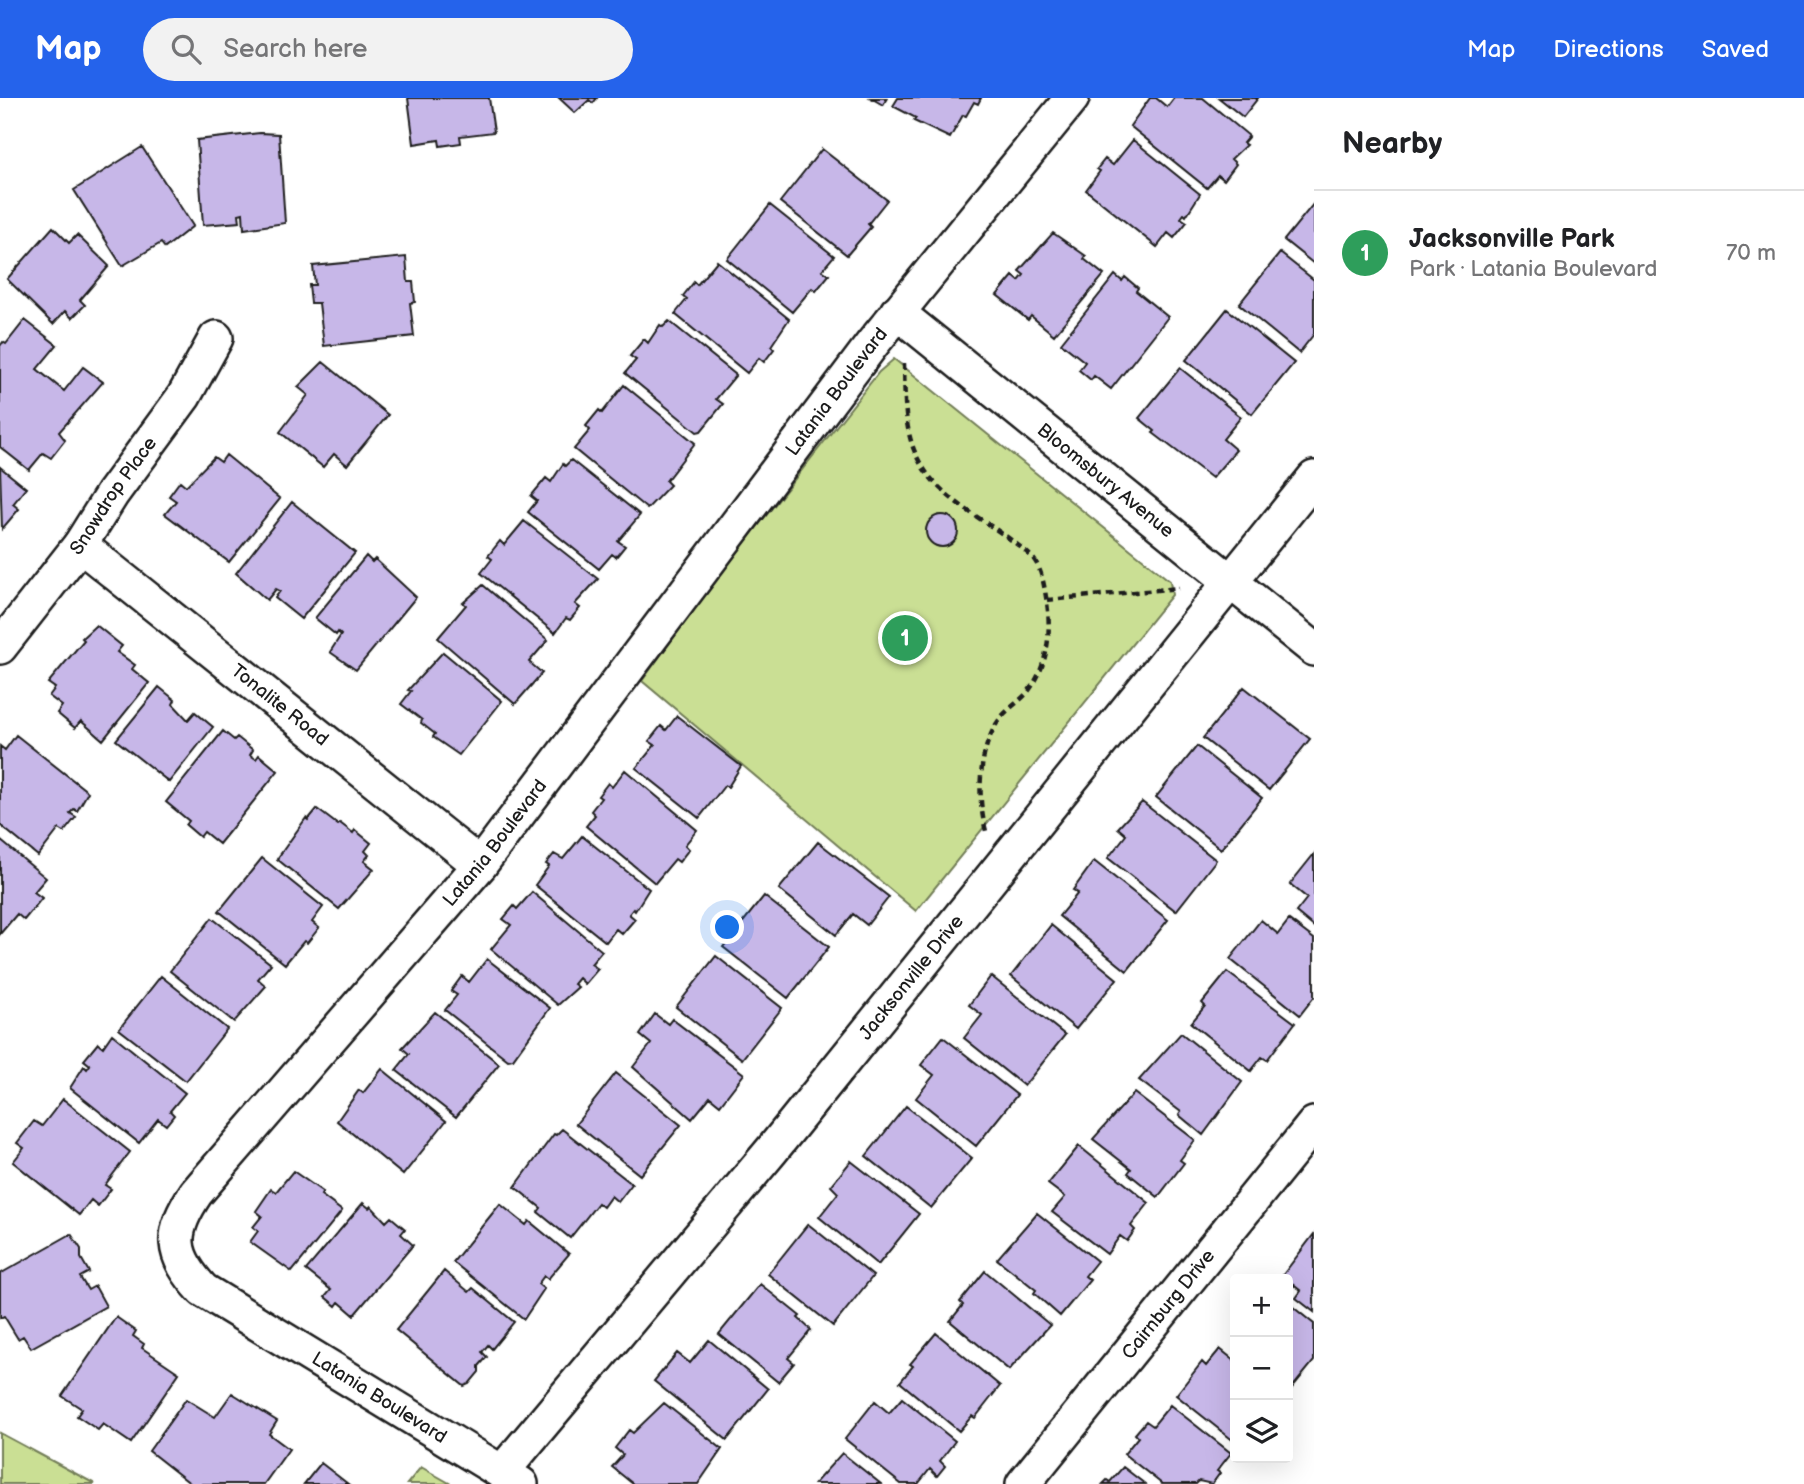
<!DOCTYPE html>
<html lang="en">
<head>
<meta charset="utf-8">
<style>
	body { margin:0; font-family:"Balsamiq Sans",sans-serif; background:#f2f2f2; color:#202124 }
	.controls { position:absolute; right:21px; bottom:21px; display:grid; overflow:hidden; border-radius:7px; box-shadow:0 7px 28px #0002 }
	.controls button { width:63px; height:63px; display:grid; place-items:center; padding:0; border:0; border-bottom:2px solid #e0e0e0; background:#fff; color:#202124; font:35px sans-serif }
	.you { position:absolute; left:728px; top:830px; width:24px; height:24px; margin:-18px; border:5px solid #fff; border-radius:50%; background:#1a73e8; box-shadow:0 0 0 10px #1a73e833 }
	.badge { display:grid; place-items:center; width:46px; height:46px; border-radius:50%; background:#2563eb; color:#fff; font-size:23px; font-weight:700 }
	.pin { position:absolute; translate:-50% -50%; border:4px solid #fff; box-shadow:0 2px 7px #0006 }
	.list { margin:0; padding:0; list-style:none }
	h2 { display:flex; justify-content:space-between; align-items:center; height:91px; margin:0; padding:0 28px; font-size:30px }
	h2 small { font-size:23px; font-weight:400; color:#757577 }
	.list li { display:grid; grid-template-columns:46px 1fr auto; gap:21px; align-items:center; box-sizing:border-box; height:126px; padding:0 28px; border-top:2px solid #e0e0e0 }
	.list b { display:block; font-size:26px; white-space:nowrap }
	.list p { margin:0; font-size:23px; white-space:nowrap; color:#757577 }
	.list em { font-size:23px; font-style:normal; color:#757577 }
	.icon { flex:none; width:38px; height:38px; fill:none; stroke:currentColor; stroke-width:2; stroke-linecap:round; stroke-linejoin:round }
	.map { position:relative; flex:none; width:1314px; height:1386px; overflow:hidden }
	header { display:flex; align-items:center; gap:42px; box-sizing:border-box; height:98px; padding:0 35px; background:#2563eb; color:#fff }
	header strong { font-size:33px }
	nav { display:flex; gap:38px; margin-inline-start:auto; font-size:24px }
	.search { width:490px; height:63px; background:#f2f2f2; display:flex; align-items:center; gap:18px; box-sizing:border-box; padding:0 24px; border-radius:38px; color:#757577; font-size:26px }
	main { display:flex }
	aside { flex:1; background:#fff }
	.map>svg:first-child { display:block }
	.green { fill:#cadf94; stroke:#737e58; stroke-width:2 }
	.building { fill:#c7b7e8; stroke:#1c1c1c; stroke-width:2 }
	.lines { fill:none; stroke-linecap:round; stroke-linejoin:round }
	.street-casing { stroke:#1c1c1c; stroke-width:38 }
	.path { stroke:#1c1c1c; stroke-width:4.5; stroke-dasharray:7 5; stroke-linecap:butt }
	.street { stroke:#fff; stroke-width:33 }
	.labels { text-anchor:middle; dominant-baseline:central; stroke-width:5; stroke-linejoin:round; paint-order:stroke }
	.street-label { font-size:19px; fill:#1c1c1c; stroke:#fff }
</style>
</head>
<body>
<header>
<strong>Map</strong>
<div class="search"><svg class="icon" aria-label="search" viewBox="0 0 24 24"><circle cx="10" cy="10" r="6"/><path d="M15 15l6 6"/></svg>Search here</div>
<nav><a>Map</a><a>Directions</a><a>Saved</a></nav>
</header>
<main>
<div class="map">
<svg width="1314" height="1386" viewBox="0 0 1314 1386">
	<rect width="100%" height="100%" fill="#fff"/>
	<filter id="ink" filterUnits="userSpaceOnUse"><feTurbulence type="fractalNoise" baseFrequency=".0143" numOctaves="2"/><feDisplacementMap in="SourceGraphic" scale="14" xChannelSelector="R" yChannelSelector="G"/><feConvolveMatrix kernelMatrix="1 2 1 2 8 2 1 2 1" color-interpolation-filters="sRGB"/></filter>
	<g filter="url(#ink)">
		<path class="green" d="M894 261 1170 483 1172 497 916 813 642 583 717 480 879 274Z
			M0 1335 95 1386H0Z
			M421 1369 451 1386H407Z"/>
		<path class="building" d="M408 0H489L494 34 460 38 461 45 440 48 439 42 414 46Z
			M559 0H597L593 5 589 2 575 15Z
			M871 0H887L883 7Z
			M898 0H981L978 6 974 4 966 18 963 17 950 40 914 23 916 20 893 8Z
			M1150 0H1156L1167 9 1174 0H1203L1249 38 1243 45 1246 47 1231 61 1236 66 1224 82 1218 77 1207 90 1130 28Z
			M1219 0H1258L1243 19Z
			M260 35 279 36 285 125 244 131 243 115 239 116 240 124 203 127 197 42Z
			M1133 42 1200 96 1186 118 1184 116 1181 120 1187 124 1174 140 1168 135 1157 149 1086 92 1100 73 1097 71 1105 61 1113 67Z
			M142 49 193 128 165 150 161 145 122 168 74 92Z
			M822 51 887 102 868 126 871 129 847 157 780 104Z
			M1314 105V166L1284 142Z
			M770 107 834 158 822 172 829 177 816 193 812 190 792 214 727 161Z
			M53 129 69 145 77 137 109 168 80 202 85 207 72 220 65 213 53 226 7 181Z
			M1053 135 1086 158 1084 161 1104 177 1054 237 1031 218 1028 222 997 197 1013 178 1019 183 1024 177 1019 173Z
			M1280 155 1314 182V236L1299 255 1239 206Z
			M406 159 408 184H413L415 204 410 205 414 238 324 248 319 205H311L309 187H315L313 168Z
			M717 163 789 221 771 248 774 251 764 264 759 260 747 275 675 216 687 201 683 198 694 184 697 187Z
			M1115 177 1122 183 1125 179 1138 190 1136 193 1168 219 1111 291 1094 278 1091 282 1079 272 1085 264 1061 245Z
			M1227 211 1294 265 1252 316 1186 262Z
			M25 222 57 247 37 271 64 293 83 269 103 284 59 334 65 342 51 360 43 355 29 372 0 349V248L3 244 6 246Z
			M669 223 736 277 716 301 723 306 701 333 697 334 625 275 636 262 630 258 644 241 648 245 660 227 663 229Z
			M323 264 388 317 347 367 334 356 323 369 280 334 308 297 298 289Z
			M1180 270 1241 319 1223 341 1236 352 1212 380 1153 335 1155 333 1139 320Z
			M624 287 695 345 666 383 670 387 647 411 574 351 590 332 586 328 599 312 602 315Z
			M226 357 280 401 229 464 165 416 176 403 169 398 180 383 186 388 214 359 221 364Z
			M571 362 640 417 618 443 625 448 616 459 612 456 599 471 528 414 537 403 531 398 546 380 551 384 563 366 565 368Z
			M0 369 26 390 13 406 19 411 2 431Z
			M292 404 355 455 301 521 275 500 280 493 276 491 267 502 236 475Z
			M926 433a16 16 0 1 1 32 0a16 16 0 1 1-32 0Z
			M524 423 598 481 575 506 580 510 570 522 566 520 555 535 481 475 492 461 488 458 500 443 504 447Z
			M366 458 372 464 375 461 416 499 356 572 330 554 341 537 338 534 336 537 315 520Z
			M483 487 548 542 529 564 542 575 515 606 438 540 466 507 463 505Z
			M96 527 122 548 117 554 135 567 132 571 149 585 103 642 81 623 75 630 57 615 62 608 49 598 55 590 48 585 84 542 82 540Z
			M443 554 502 603 459 657 433 639 435 636 421 625 422 622 401 606 411 593 408 592Z
			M159 589 175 602 173 606 188 622 195 614 213 629 169 684 116 642Z
			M1244 589 1310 641 1269 692 1203 640Z
			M677 618 741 668 728 689 725 687 699 720 636 670 655 647 649 643 661 628 666 632Z
			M223 633 234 642 237 639 253 652 250 657 256 661 259 657 278 673 219 746 204 734 200 739 186 727 189 723 166 704Z
			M16 637 88 694 77 713 74 711 70 715 76 719 64 734 59 731 38 758 0 727V648L5 652Z
			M1197 648 1262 700 1221 751 1156 699Z
			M625 672 697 732 685 747 689 751 679 764 675 761 655 785 586 728 595 717 591 713 601 700 598 698 608 685 612 689Z
			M1142 704 1216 762 1176 813 1108 760 1126 737 1118 730Z
			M317 711 338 727 340 725 353 735 355 732 371 745 365 753 369 757 364 763 374 771 339 811 277 761 306 720 308 722Z
			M582 738 649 791 635 813 633 811 629 816 635 821 622 836 616 831 606 844 535 787 549 768 546 766 554 756 563 761Z
			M0 742 46 780 34 794 42 800 24 822 17 816 0 836Z
			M818 744 889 799 867 827 853 816 836 837 779 791Z
			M1314 756V829L1296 814 1307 800 1290 786Z
			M262 760 323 809 312 824 319 830 307 845 304 843 285 866 219 813Z
			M1094 763 1168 822 1127 873 1059 818 1078 795 1073 792Z
			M532 794 602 853 591 866 598 871 585 886 579 880 574 886 578 889 558 907 491 851 511 827 503 821 514 808 517 811Z
			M764 798 829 849 788 900 723 849Z
			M212 820 271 866 258 881 266 888 234 924 170 873Z
			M1261 822 1278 836 1289 822 1314 841V899L1300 917 1230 861Z
			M1051 827 1117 881 1076 931 1011 878Z
			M716 858 782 910 742 961 676 909Z
			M487 861 550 910 513 961 508 962 445 912 457 897 451 893 462 878 469 884Z
			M1227 874 1295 925 1267 962 1262 959 1251 973 1191 925 1205 908 1202 905Z
			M161 878 227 931 186 983 119 931Z
			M991 878 1065 937 1024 988 964 940 982 917 969 907Z
			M435 914 499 966 456 1019 396 972 409 956 402 950Z
			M655 916 668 926 672 921 744 976 720 1007 710 999 692 1021 633 969 651 946 640 937Z
			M1181 935 1242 984 1203 1037 1179 1017 1181 1014 1139 982Z
			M112 936 185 995 170 1013 174 1017 166 1027 158 1021 139 1045 70 990 84 968 87 971 90 967 84 962 98 945 103 949Z
			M943 939 1017 997 976 1048 916 1000 934 977 921 967Z
			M382 971 446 1023 403 1077 337 1023 359 992 363 995Z
			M616 975 681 1027 640 1077 576 1026Z
			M1134 995 1195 1042 1180 1062 1184 1065 1158 1099 1128 1075 1131 1071 1093 1041Z
			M63 1001 130 1054 105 1087 111 1091 98 1108 91 1102 79 1117 13 1064 24 1050 17 1045 34 1023 42 1028Z
			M906 1008 972 1060 931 1110 866 1058Z
			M562 1031 632 1086 618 1104 611 1098 603 1109 598 1105 570 1140 538 1114 541 1110 515 1089 554 1036 556 1037Z
			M1079 1048 1149 1105 1131 1128 1135 1132 1127 1143 1120 1138 1107 1156 1052 1114 1065 1099 1048 1086Z
			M851 1063 919 1116 878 1167 819 1119 838 1095 831 1088Z
			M293 1073 323 1094 321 1097 342 1113 292 1174 250 1144 258 1133 253 1129 262 1118 256 1113 271 1091 276 1094Z
			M363 1105 369 1110 371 1108 386 1124 391 1119 405 1131 401 1136 413 1147 354 1217 339 1204 336 1208 325 1199 331 1192 306 1172Z
			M500 1106 526 1127 529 1123 569 1156 548 1181 544 1178 538 1186 544 1191 524 1221 453 1164Z
			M1037 1115 1097 1163 1085 1178 1090 1182 1060 1218 1034 1195 1036 1192 997 1161Z
			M808 1126 873 1178 833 1228 768 1176Z
			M71 1136 81 1151V1160L89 1174 80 1179 88 1192 95 1188 106 1208 31 1250 23 1238 18 1241 4 1218 0 1220V1176Z
			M1314 1136V1214L1296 1200 1301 1193 1282 1178Z
			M444 1173 469 1194 473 1190 514 1224 492 1251 488 1247 482 1254 487 1259 479 1268V1274L469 1286 464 1288 396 1232Z
			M985 1173 1050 1227 1009 1272 950 1223 963 1207 960 1204Z
			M760 1186 800 1218 798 1220 811 1232 788 1260 794 1265 778 1284 719 1236Z
			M1288 1205 1314 1226V1263L1292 1290 1288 1286Z
			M116 1219 136 1233 133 1238 144 1246 142 1250 179 1275 131 1345 103 1326 98 1332 77 1318 82 1311 62 1298Z
			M936 1235 1000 1288 975 1320 972 1318 959 1333 900 1284 913 1268 910 1266Z
			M709 1242 768 1291 727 1342 654 1283 677 1255 690 1265Z
			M1220 1251 1235 1263V1344L1176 1297 1202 1264 1206 1268Z
			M232 1295 277 1323 269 1336 289 1351 264 1386H191L149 1353 186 1301 215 1319Z
			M902 1300 955 1343 940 1363 945 1368 937 1378 930 1371 918 1386H901L845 1341 875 1303 889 1315Z
			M664 1305 722 1351 698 1386H633L612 1369 623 1357 615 1350 629 1332 633 1335Z
			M1170 1307 1231 1355 1217 1373 1220 1375 1212 1386 1199 1383 1196 1386H1162L1124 1356 1138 1339 1135 1336 1146 1323 1153 1328Z
			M842 1355 881 1386H814Z
			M321 1365 348 1386H304Z
			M1123 1369 1145 1386H1103L1107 1382 1110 1384Z"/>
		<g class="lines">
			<g class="street-casing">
				<g id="street">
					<path id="s1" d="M897 214 1314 551"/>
					<path id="s2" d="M80 447 480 767"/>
					<path id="s3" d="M0 549 80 447 112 396 184 298 216 240"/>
					<path id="s4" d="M502 1374 772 1052 1314 380"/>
					<path id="s5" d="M521 1386 203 1192C170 1156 169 1135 196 1095L480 767 873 245 1072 0"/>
					<path id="s6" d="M1023 1386 1314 1026"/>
				</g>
			</g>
			<path class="path" d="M904 265C905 296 903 329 917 359 940 406 996 425 1032 459 1041 469 1044 486 1046 499 1052 531 1049 568 1027 595 1018 605 1004 613 997 625 978 655 977 700 986 733
				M1047 502 1179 490"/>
			<use href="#street" class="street"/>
		</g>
	</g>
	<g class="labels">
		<g class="street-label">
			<text stroke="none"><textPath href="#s5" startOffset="1508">Latania Boulevard</textPath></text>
			<text stroke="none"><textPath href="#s1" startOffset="268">Bloomsbury Avenue</textPath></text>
			<text stroke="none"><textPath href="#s3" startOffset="189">Snowdrop Place</textPath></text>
			<text stroke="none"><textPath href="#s2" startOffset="256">Tonalite Road</textPath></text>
			<text stroke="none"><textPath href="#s5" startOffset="942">Latania Boulevard</textPath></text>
			<text stroke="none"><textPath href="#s4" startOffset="642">Jacksonville Drive</textPath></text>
			<text stroke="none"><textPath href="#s6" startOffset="231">Cairnburg Drive</textPath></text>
			<text transform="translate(379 1300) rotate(32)">Latania Boulevard</text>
		</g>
	</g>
</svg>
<div class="controls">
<button>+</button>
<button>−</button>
<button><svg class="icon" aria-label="layers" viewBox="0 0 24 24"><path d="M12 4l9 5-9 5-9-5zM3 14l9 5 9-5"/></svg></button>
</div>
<div class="you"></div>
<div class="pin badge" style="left:905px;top:540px;background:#2e9e5b">1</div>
</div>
<aside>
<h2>Nearby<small></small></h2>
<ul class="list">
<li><span class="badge" style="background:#2e9e5b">1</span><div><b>Jacksonville Park</b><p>Park · Latania Boulevard</p></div><em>70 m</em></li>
</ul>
</aside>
</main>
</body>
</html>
